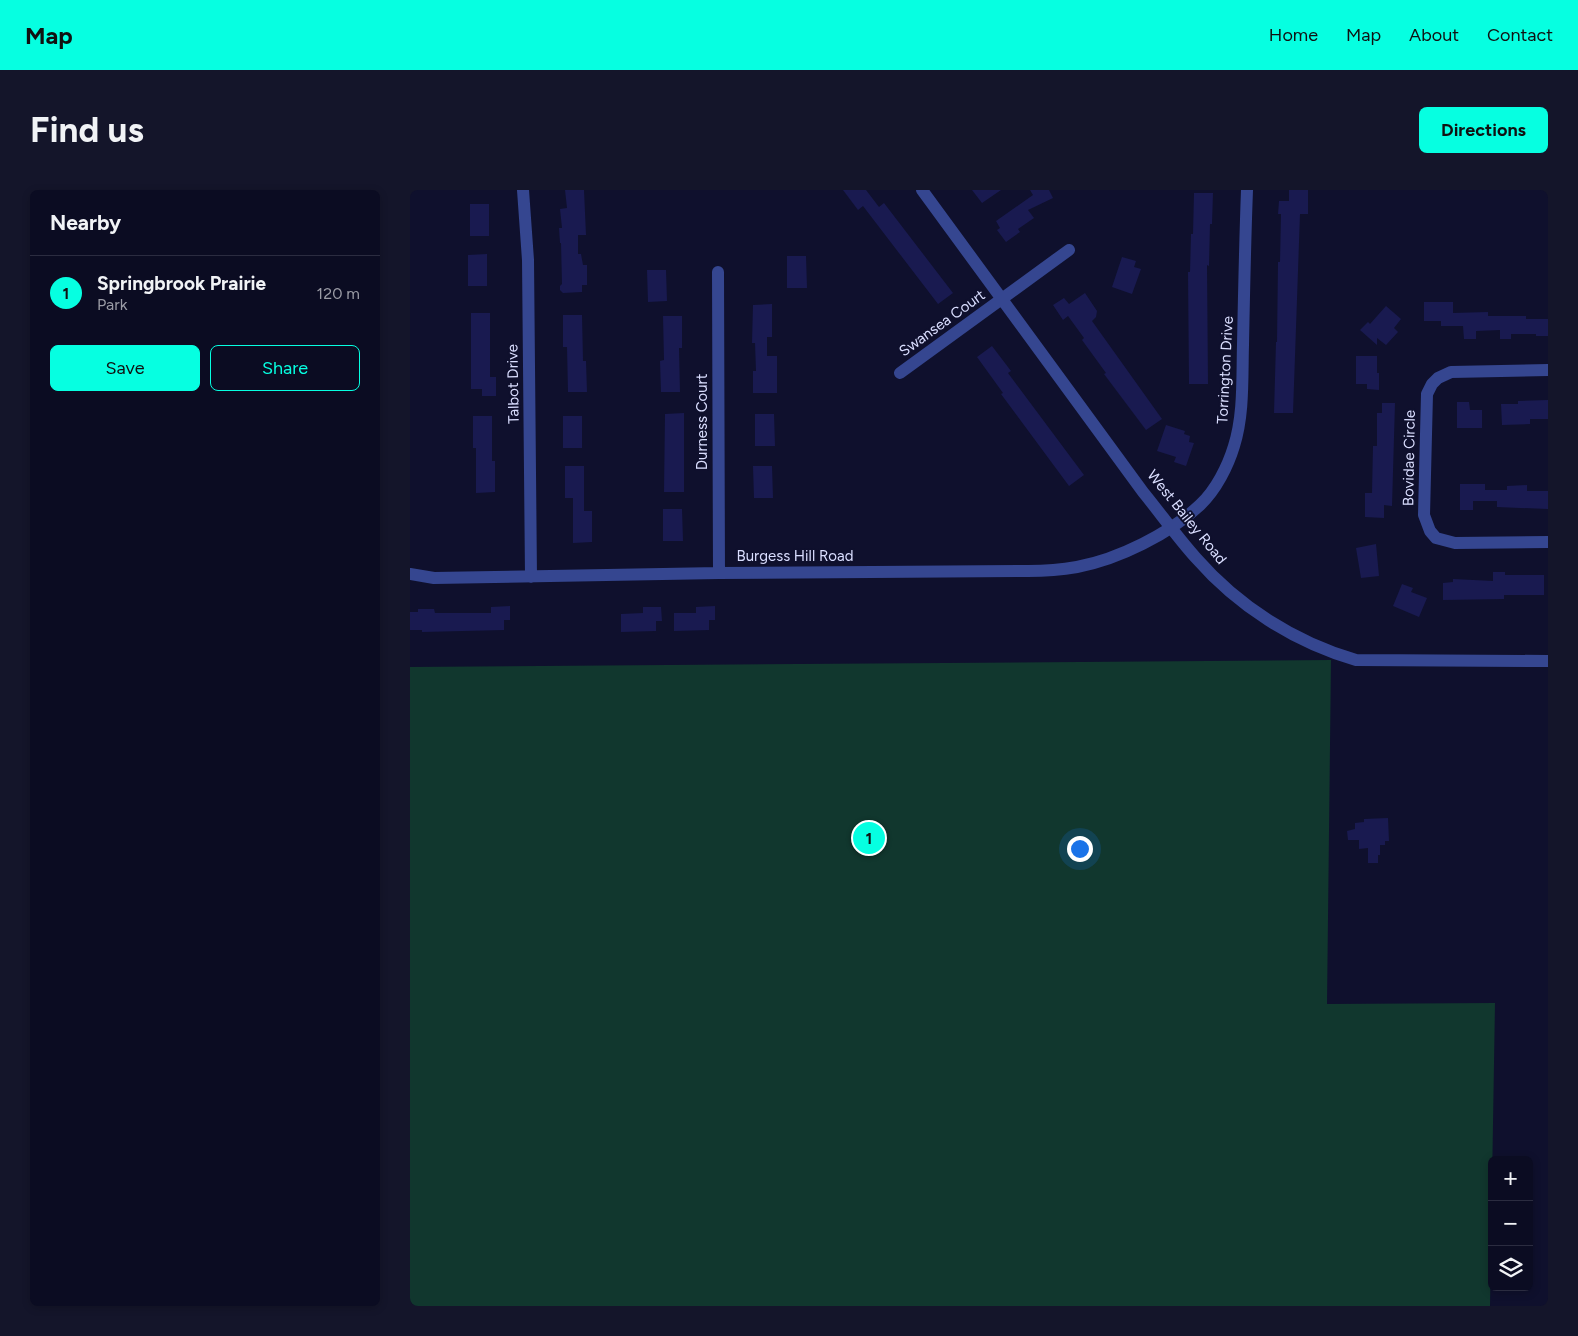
<!DOCTYPE html>
<html lang="en">
<head>
<meta charset="utf-8">
<style>
	body { margin:0; font-family:Figtree,sans-serif; background:#14152a; color:#f1f3f6 }
	.controls { position:absolute; right:15px; bottom:15px; display:grid; overflow:hidden; border-radius:8px; box-shadow:0 2px 8px #0003 }
	.controls button { width:45px; height:45px; display:grid; place-items:center; padding:0; border:0; border-bottom:1px solid #2b2c40; background:#0b0c22; color:#f1f3f6; font:25px sans-serif }
	.you { position:absolute; left:669px; top:658px; width:18px; height:18px; margin:-12px; border:4px solid #fff; border-radius:50%; background:#1a73e8; box-shadow:0 0 0 8px #1a73e833 }
	.badge { display:grid; place-items:center; width:32px; height:32px; border-radius:50%; background:#06ffe1; color:#111; font-size:16px; font-weight:700 }
	.pin { position:absolute; translate:-50% -50%; border:2px solid #fff; box-shadow:0 1px 5px #0006 }
	.list { margin:0; padding:0; list-style:none }
	h2 { display:flex; justify-content:space-between; align-items:center; height:65px; margin:0; padding:0 20px; font-size:21px }
	h2 small { font-size:16px; font-weight:400; color:#9a9ba5 }
	.list li { display:grid; grid-template-columns:32px 1fr auto; gap:15px; align-items:center; box-sizing:border-box; height:75px; padding:0 20px; border-top:1px solid #2b2c40 }
	.list b { display:block; font-size:19px; white-space:nowrap }
	.list p { margin:0; font-size:16px; white-space:nowrap; color:#9a9ba5 }
	.list em { font-size:16px; font-style:normal; color:#9a9ba5 }
	.actions { display:flex; gap:10px; padding:15px 20px }
	.actions a { flex:1; padding:11px 0; border:1px solid #06ffe1; border-radius:8px; text-align:center; font-size:18px; color:#06ffe1 }
	.actions .main { background:#06ffe1; color:#111 }
	.icon { flex:none; width:28px; height:28px; fill:none; stroke:currentColor; stroke-width:2; stroke-linecap:round; stroke-linejoin:round }
	.map { position:relative; flex:none; width:1138px; height:1116px; overflow:hidden; border-radius:8px }
	header { display:flex; align-items:center; gap:30px; box-sizing:border-box; height:70px; padding:0 25px; background:#06ffe1; color:#111 }
	header strong { font-size:24px }
	nav { display:flex; gap:28px; margin-inline-start:auto; font-size:18px }
	.intro { display:flex; align-items:center; justify-content:space-between; box-sizing:border-box; height:120px; padding:0 30px }
	h1 { margin:0; font-size:35px }
	.button { padding:12px 22px; border-radius:8px; background:#06ffe1; color:#111; font-size:18px; font-weight:700 }
	main { display:flex; gap:30px; padding:0 30px }
	aside { flex:1; background:#0b0c22; border-radius:8px; box-shadow:0 2px 8px #0003 }
	.map>svg:first-child { display:block }
	.green { fill:#11372e }
	.building { fill:#191a50 }
	.lines { fill:none; stroke-linecap:round; stroke-linejoin:round }
	.minor { stroke:#354690; stroke-width:12 }
	.labels { text-anchor:middle; dominant-baseline:central; stroke-width:4; stroke-linejoin:round; paint-order:stroke }
	.street-label { font-size:15px; fill:#dadeff; stroke:#0f102d }
</style>
</head>
<body>
<header>
<strong>Map</strong>
<nav><a>Home</a><a>Map</a><a>About</a><a>Contact</a></nav>
</header>
<div class="intro"><h1>Find us</h1><a class="button">Directions</a></div>
<main>
<aside>
<h2>Nearby<small></small></h2>
<ul class="list">
<li><span class="badge">1</span><div><b>Springbrook Prairie</b><p>Park</p></div><em>120 m</em></li>
</ul>
<div class="actions"><a class="main">Save</a><a>Share</a></div>
</aside>
<div class="map">
<svg width="1138" height="1116" viewBox="0 0 1138 1116">
	<rect width="100%" height="100%" fill="#0f102d"/>
	<path class="green" d="M921 470 917 814 1085 813 1080 1116H0V477Z"/>
	<path class="building" d="M155 0H174L176 45H168V64H171L173 75H177V95H172V102L153 103 150 100V96L152 94 151 53H150L149 38H152L150 19 157 18Z
		M433 0H456L469 17 474 13 543 103 528 114 453 16 448 20Z
		M562 0H591L572 13Z
		M620 0H639L643 8 618 20 624 28 608 39 610 42 596 52 587 40 590 38 586 31 623 5Z
		M879 0H898V24H890L883 223H864L866 152H867L868 72H870L871 24H868L869 11H879Z
		M784 3H803L802 34H800L799 76 797 75 798 194H779L778 82H780L781 44H783Z
		M60 14H79V46H60Z
		M77 64V96H58V65Z
		M377 66H396L397 98H377Z
		M712 67 726 71 724 77 731 79 722 104 702 97Z
		M237 80H256L257 111 238 112Z
		M675 103 687 121 686 127 682 131 752 229 736 240 694 184 696 183 672 150 674 148 658 126 653 130 643 115 654 108 659 114Z
		M1014 112H1043V123L1078 122V126H1116V129H1138V146H1126V144H1101V149H1090V140L1066 141V149H1054L1053 136H1031V131H1014Z
		M362 114V147H357V166H367V203H343V181H346L345 153H342L343 115Z
		M976 116 991 129 984 138 988 142 976 155 967 148V155L950 140 958 132 960 134Z
		M61 123H80V187H86V206H72V199H61Z
		M153 125H172L173 171H176L177 202H158L157 157H153Z
		M253 126H272V158H269L270 202H251L250 171 254 170Z
		M582 156 601 181 598 183 674 285 659 296 591 204 593 203 567 167Z
		M946 166H967V183H969V200L957 199V194H946Z
		M1138 210V229H1120V234L1092 235 1091 214H1108V211Z
		M1047 212H1059L1060 220H1072V238H1047Z
		M972 213H985L982 316 974 315V328L955 327V303H962L963 256H967V223H972Z
		M274 223V302H254L255 224Z
		M345 224H364L365 256H345Z
		M63 226H82V271H85V302L66 303V258H63Z
		M153 226H172V258H153Z
		M756 235 775 241 774 244 780 246 779 252 784 253 776 276 764 272 766 267 747 261Z
		M155 276H174V321H182V352L163 353V308H155Z
		M343 276H362L363 308H344Z
		M1050 294H1075V300H1097V296L1117 295V301H1138V319L1087 317V311H1063V320H1050Z
		M253 319H272L273 351H253Z
		M966 354 969 386 951 388 946 358Z
		M1083 382H1095V385H1134V405H1094V409L1033 410V393L1043 392V389L1083 391Z
		M992 394 1003 398 1001 402 1017 408 1009 427 983 416Z
		M100 416V430H94V440L12 442V440H0V422H8V419H24L25 423H81V417Z
		M305 416V430H299V440L264 441V423H286V417Z
		M233 417H251L252 431H246V441L211 442V424L233 423Z
		M978 628 979 651H975V655H970V665H968V673H958V658L949 659V650H938L937 641 945 639V633L954 632V629Z"/>
	<g class="lines">
		<path class="minor" d="M113 0 118 70 121 387
			M512 0 733 302C751 324 767 347 786 368 828 416 884 452 946 470L1138 471
			M308 82 309 383
			M1138 180 1041 182 1028 188 1022 194 1017 204 1014 325 1020 341 1026 348 1045 353 1138 352
			M490 183 659 60
			M0 384 24 388 309 383 618 381C634 381 650 380 667 377 709 369 759 344 790 315 806 300 818 276 824 256 834 224 832 189 833 155 834 103 835 52 837 0"/>
	</g>
	<g class="labels">
		<g class="street-label">
			<text transform="translate(532 133) rotate(-36)">Swansea Court</text>
			<text transform="translate(815 180) rotate(-87)">Torrington Drive</text>
			<text transform="translate(103 194) rotate(-91)">Talbot Drive</text>
			<text transform="translate(292 232) rotate(-90)">Durness Court</text>
			<text transform="translate(999 268) rotate(-89)">Bovidae Circle</text>
			<text transform="translate(777 327) rotate(51)">West Bailey Road</text>
			<text x="385" y="366">Burgess Hill Road</text>
		</g>
	</g>
</svg>
<div class="controls">
<button>+</button>
<button>−</button>
<button><svg class="icon" aria-label="layers" viewBox="0 0 24 24"><path d="M12 4l9 5-9 5-9-5zM3 14l9 5 9-5"/></svg></button>
</div>
<div class="you"></div>
<div class="pin badge" style="left:459px;top:648px">1</div>
</div>
</main>
</body>
</html>
